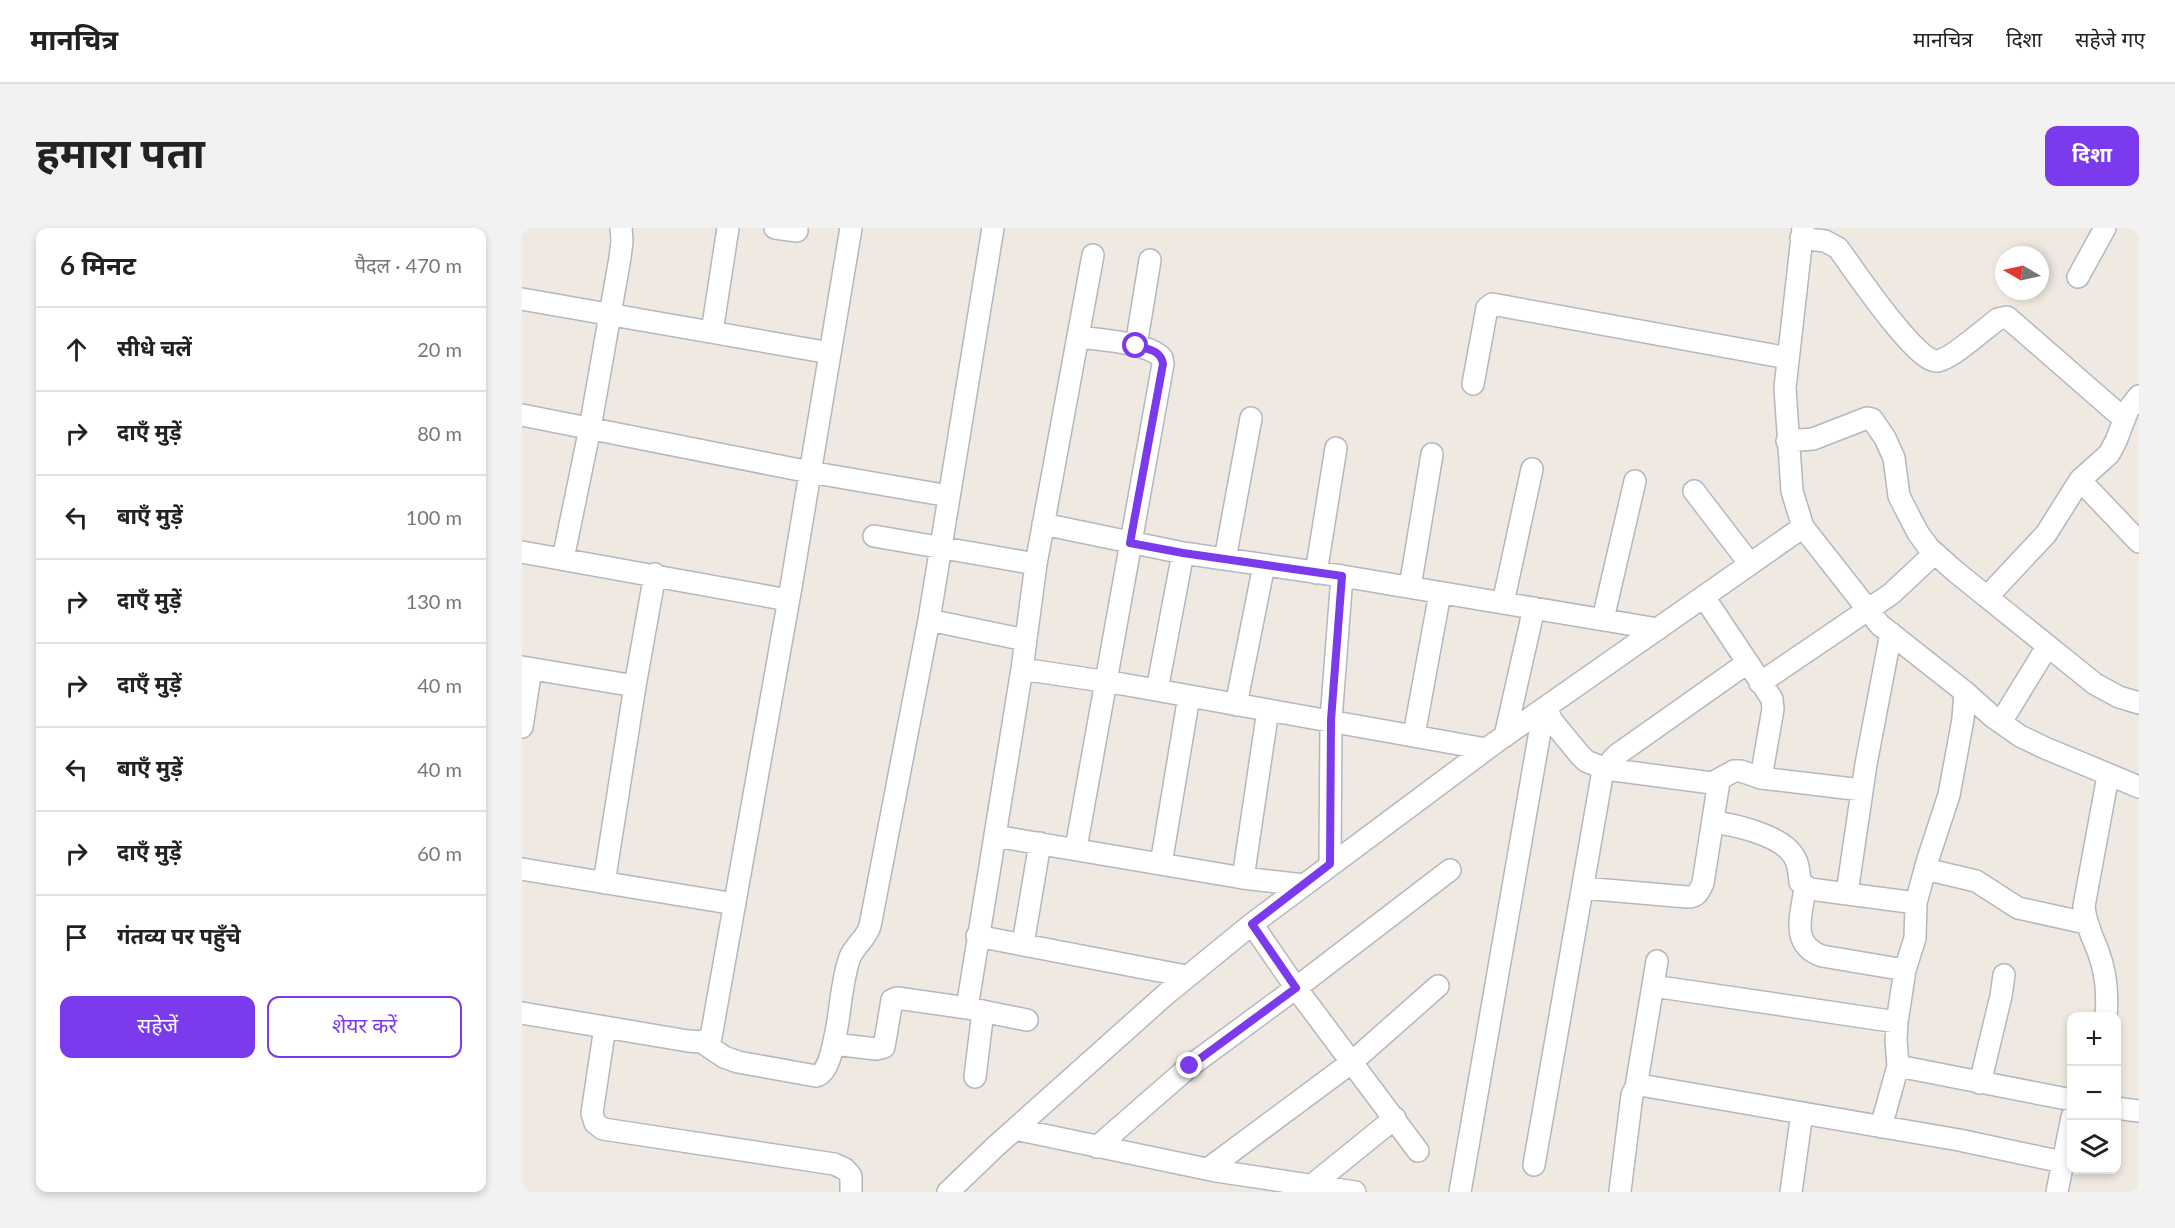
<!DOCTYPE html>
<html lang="hi">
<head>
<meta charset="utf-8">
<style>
	body { margin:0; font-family:Lato,"Noto Sans Devanagari",sans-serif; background:#f2f2f2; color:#222 }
	.controls { position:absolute; right:18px; bottom:18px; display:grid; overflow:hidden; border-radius:12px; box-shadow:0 3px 9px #0003 }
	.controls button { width:54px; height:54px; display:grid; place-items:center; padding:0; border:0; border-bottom:2px solid #e0e0e0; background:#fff; color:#222; font:30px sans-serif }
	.compass { position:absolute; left:1473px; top:18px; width:54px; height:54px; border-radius:50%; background:#fff; box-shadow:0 3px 9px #0003; rotate:279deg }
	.stop { position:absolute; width:18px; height:18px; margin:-14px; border:4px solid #7c3aed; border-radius:50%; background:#fff }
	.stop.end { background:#7c3aed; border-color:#fff; box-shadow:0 2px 6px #0008 }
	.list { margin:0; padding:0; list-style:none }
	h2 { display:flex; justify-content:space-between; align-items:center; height:78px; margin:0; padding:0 24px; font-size:26px }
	h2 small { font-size:20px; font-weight:400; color:#767676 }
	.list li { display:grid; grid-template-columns:39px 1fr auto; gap:18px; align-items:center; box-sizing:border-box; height:84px; padding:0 24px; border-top:2px solid #e0e0e0 }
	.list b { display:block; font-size:22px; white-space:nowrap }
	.list em { font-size:20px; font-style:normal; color:#767676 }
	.actions { display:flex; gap:12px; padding:18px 24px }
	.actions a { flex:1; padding:14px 0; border:2px solid #7c3aed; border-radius:12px; text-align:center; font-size:21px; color:#7c3aed }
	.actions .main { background:#7c3aed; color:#fff }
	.icon { flex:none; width:33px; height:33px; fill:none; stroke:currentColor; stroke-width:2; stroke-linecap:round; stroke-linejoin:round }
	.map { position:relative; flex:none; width:1617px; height:964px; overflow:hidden; border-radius:12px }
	header { display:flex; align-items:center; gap:36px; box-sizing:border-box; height:84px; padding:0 30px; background:#fff; border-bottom:2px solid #e0e0e0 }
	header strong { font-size:28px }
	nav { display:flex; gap:33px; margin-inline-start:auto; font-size:21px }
	.intro { display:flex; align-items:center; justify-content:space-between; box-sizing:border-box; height:144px; padding:0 36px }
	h1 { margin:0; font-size:42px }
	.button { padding:15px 27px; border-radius:12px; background:#7c3aed; color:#fff; font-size:21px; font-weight:700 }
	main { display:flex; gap:36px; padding:0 36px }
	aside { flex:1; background:#fff; border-radius:12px; box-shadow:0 3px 9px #0003 }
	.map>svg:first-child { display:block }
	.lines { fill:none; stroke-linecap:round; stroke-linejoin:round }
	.minor-casing { stroke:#b4b7c1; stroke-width:24 }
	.minor { stroke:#fff; stroke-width:21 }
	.route { stroke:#7c3aed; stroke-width:8 }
</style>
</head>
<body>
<header>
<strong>मानचित्र</strong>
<nav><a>मानचित्र</a><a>दिशा</a><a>सहेजे गए</a></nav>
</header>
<div class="intro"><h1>हमारा पता</h1><a class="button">दिशा</a></div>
<main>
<aside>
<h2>6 मिनट<small>पैदल · 470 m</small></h2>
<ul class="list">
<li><svg class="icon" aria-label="ahead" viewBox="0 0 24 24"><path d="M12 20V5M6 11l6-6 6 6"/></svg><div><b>सीधे चलें</b></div><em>20 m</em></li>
<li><svg class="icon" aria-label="right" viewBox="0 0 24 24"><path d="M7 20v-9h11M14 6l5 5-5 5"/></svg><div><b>दाएँ मुड़ें</b></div><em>80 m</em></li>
<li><svg class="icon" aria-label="left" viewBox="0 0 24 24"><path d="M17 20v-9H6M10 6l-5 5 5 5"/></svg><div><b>बाएँ मुड़ें</b></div><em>100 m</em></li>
<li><svg class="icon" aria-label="right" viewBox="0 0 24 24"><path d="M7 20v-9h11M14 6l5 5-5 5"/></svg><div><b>दाएँ मुड़ें</b></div><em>130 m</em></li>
<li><svg class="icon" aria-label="right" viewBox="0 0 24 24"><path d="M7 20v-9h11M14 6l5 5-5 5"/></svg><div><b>दाएँ मुड़ें</b></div><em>40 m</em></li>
<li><svg class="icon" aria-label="left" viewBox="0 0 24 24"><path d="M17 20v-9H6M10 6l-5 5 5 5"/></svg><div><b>बाएँ मुड़ें</b></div><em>40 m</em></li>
<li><svg class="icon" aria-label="right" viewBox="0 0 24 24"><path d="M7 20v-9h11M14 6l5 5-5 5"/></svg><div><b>दाएँ मुड़ें</b></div><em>60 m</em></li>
<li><svg class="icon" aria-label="arrive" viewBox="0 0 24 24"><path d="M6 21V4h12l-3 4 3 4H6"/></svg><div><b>गंतव्य पर पहुँचे</b></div></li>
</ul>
<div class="actions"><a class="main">सहेजें</a><a>शेयर करें</a></div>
</aside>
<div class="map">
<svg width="1617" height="964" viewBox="0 0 1617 964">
	<rect width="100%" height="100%" fill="#efe9e1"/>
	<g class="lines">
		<g class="minor-casing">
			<path id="minor" d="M253 0 275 3
				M1281 0 1263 160 1270 263 1281 299 1358 397 1443 464 1471 489 1498 508 1523 520 1617 559
				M1279 10 1303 13 1316 20C1330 39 1395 136 1415 133 1428 132 1464 100 1476 91L1485 89 1602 191
				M1556 49 1583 0
				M0 71 308 125
				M190 104 206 0
				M614 118 628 32
				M951 156 965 80 970 76 1266 130
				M0 187 288 244 427 268
				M1265 213 1291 211 1345 190 1350 191 1363 210 1372 230 1377 268 1381 276 1396 305 1407 320 1434 344 1573 456 1597 469 1617 475
				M1558 252 1617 314
				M1172 263 1228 336
				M521 296 661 325 820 348 1136 401
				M352 308 514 336
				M0 324 266 372
				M41 331 68 200 98 30 100 13 99 0
				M703 331 729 190
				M794 345 814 220
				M888 359 910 226
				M1182 369 1250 471 1251 481 1239 550
				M1465 369 1524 306 1558 252 1587 226 1594 213 1606 182 1617 168
				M981 375 1010 241
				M1081 391 1113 253
				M407 392 503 412
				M0 439 113 458
				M500 441 600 456 964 521
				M1238 455 1369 366 1413 325
				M635 462 661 325
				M714 477 742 337
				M1024 480 1030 493 1058 527 1064 533 1084 541 1190 555 1212 543H1219L1239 550 1340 562
				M1479 494 1525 419
				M0 499 9 441
				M892 507 918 365
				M983 508 1012 380
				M1191 594C1214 597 1258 607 1271 627 1277 635 1277 645 1278 654L1288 661 1394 675
				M473 608 721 650 782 657
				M554 620 641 136 640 130C625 114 579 112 558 109
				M639 636 667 468
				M808 636 809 492 820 348
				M0 641 213 676
				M1403 641 1454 653 1496 680 1564 695
				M721 650 746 482
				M82 655 113 458 133 346
				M1283 659C1280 687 1267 716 1300 728L1383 742
				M1061 660 1165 669C1175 669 1177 664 1181 655L1197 553
				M1325 665 1344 536 1369 405
				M730 696 774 760 896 923
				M455 708 664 748
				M501 716 518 615
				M1131 758 1375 794
				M445 780 500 441 514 336 571 27
				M0 785 166 813 180 814 189 809 269 359 329 0
				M1584 788C1586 766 1584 744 1576 723 1570 708 1563 694 1562 678L1586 548
				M83 799 70 885 73 895 81 901 312 936 323 941 329 948V964
				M180 814 202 829 216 834 294 848C308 845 312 812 315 799 319 776 320 751 328 729 333 717 344 711 348 698L407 392 471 0
				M312 816 354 821 362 819 370 772 375 770 445 780 505 792
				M1376 838 1550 872
				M453 849 461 783
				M1458 855 1479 768 1482 747
				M1114 859 1135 733
				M1594 880 1617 883
				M1359 899 1376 838 1374 812 1375 794 1383 742 1393 710 1394 675 1405 634 1427 567 1441 491 1443 464
				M493 901 694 943 833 964
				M575 919 668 838 774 760 928 642
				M1012 937 1080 548 1090 532 1096 526 1225 435
				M686 941 830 834 916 758
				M789 958 873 890
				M1098 963 1110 867 1114 859 1118 857 1437 912 1540 934
				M426 964 474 918 643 767 730 696 974 514 1281 299
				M938 964 1017 509 1019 501 1028 488
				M1269 964 1280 885
				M1535 964 1550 889"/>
		</g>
		<use href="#minor" class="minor"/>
	</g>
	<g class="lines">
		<path class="route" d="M614 118C626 121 639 122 641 136L608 315 661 325 820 348 809 492 808 636 730 696 774 760 668 838"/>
	</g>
</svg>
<div class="controls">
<button>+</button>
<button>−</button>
<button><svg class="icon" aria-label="layers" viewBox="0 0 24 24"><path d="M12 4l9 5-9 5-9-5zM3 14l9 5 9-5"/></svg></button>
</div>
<svg class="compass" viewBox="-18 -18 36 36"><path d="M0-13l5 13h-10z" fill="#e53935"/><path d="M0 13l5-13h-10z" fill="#767676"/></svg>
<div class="stop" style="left:614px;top:118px"></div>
<div class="stop end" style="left:668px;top:838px"></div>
</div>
</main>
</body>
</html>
